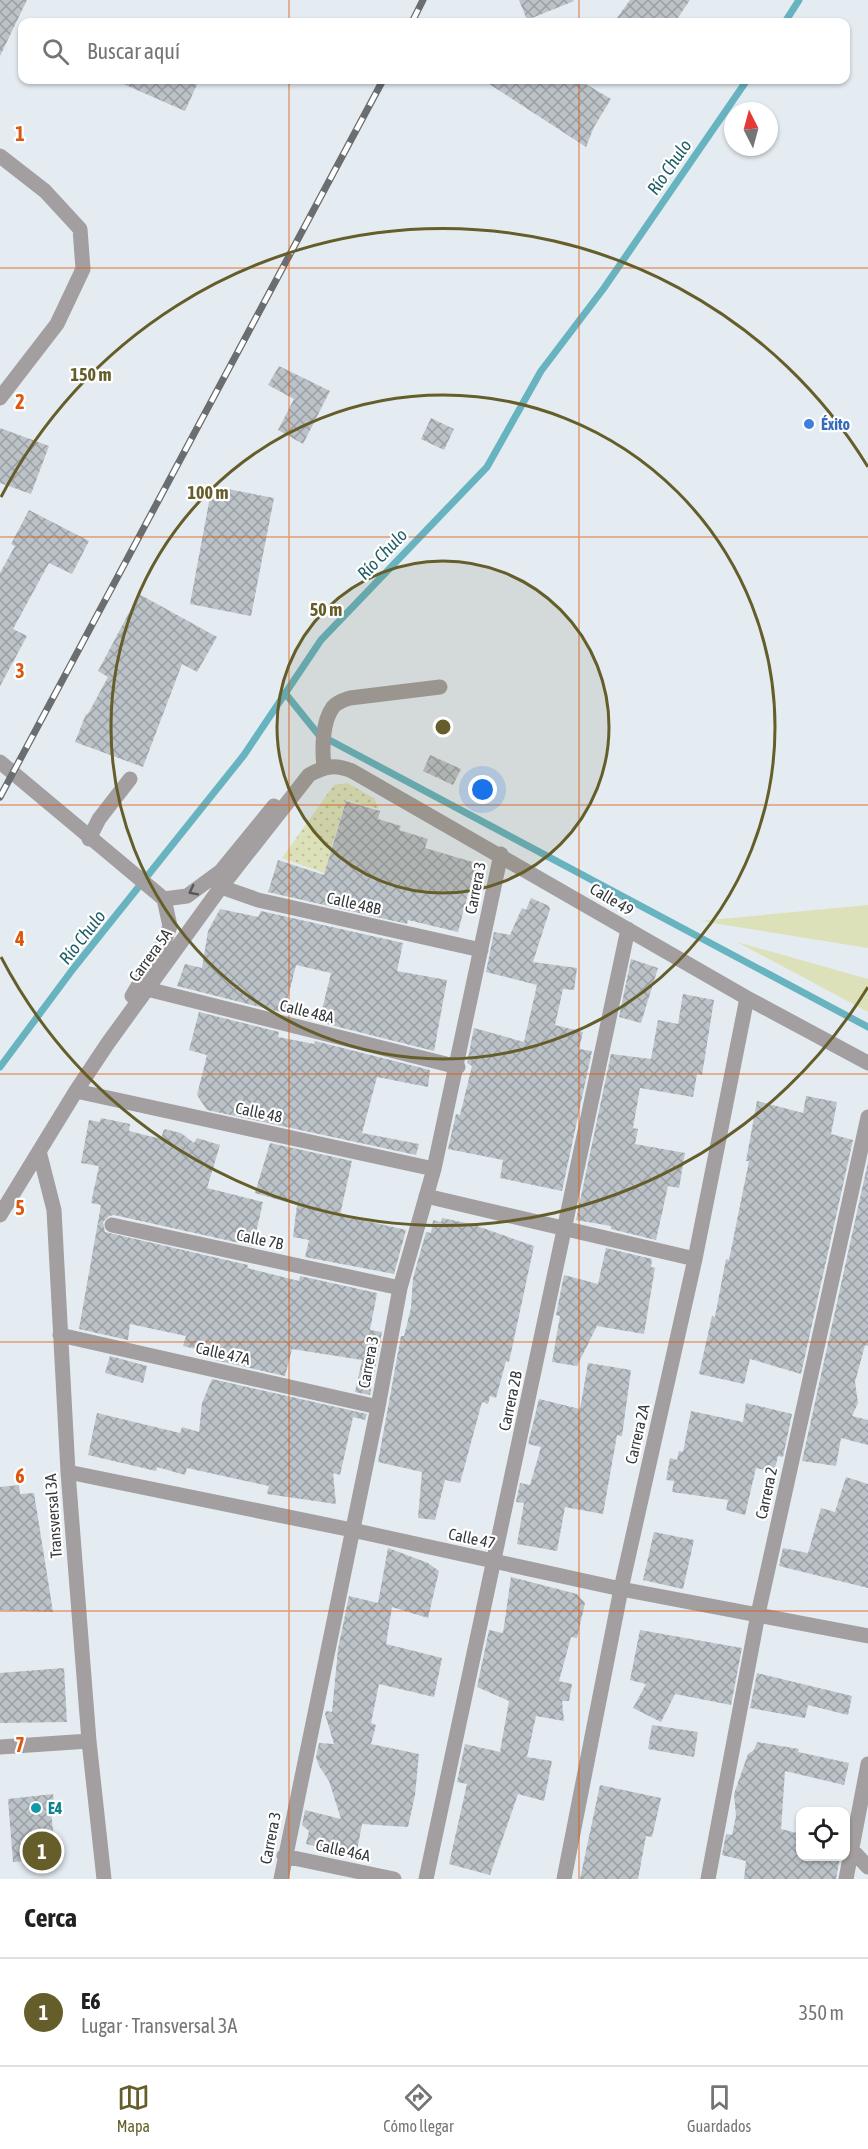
<!DOCTYPE html>
<html lang="es">
<head>
<meta charset="utf-8">
<style>
	body { margin:0; font-family:"Asap Condensed",sans-serif; background:#f2f2f2; color:#202124 }
	.controls { position:absolute; right:18px; bottom:18px; display:grid; overflow:hidden; border-radius:12px; box-shadow:0 2px 4px #0004 }
	.controls button { width:54px; height:54px; display:grid; place-items:center; padding:0; border:0; border-bottom:2px solid #e0e0e0; background:#fff; color:#202124; font:30px sans-serif }
	.compass { position:absolute; left:724px; top:102px; width:54px; height:54px; border-radius:50%; background:#fff; box-shadow:0 2px 4px #0004; rotate:354deg }
	.you { position:absolute; left:483px; top:790px; width:21px; height:21px; margin:-15px; border:4px solid #fff; border-radius:50%; background:#1a73e8; box-shadow:0 0 0 9px #1a73e833 }
	.badge { display:grid; place-items:center; width:39px; height:39px; border-radius:50%; background:#665e2a; color:#fff; font-size:20px; font-weight:700 }
	.pin { position:absolute; translate:-50% -50%; border:3px solid #fff; box-shadow:0 2px 6px #0006 }
	.list { margin:0; padding:0; list-style:none }
	h2 { display:flex; justify-content:space-between; align-items:center; height:78px; margin:0; padding:0 24px; font-size:26px }
	h2 small { font-size:20px; font-weight:400; color:#757577 }
	.list li { display:grid; grid-template-columns:39px 1fr auto; gap:18px; align-items:center; box-sizing:border-box; height:108px; padding:0 24px; border-top:2px solid #e0e0e0 }
	.list b { display:block; font-size:22px; white-space:nowrap }
	.list p { margin:0; font-size:20px; white-space:nowrap; color:#757577 }
	.list em { font-size:20px; font-style:normal; color:#757577 }
	.icon { flex:none; width:33px; height:33px; fill:none; stroke:currentColor; stroke-width:2; stroke-linecap:round; stroke-linejoin:round }
	.map { position:relative; flex:none; width:868px; height:1879px; overflow:hidden }
	.search { position:absolute; background:#fff; box-shadow:0 2px 4px #0004; left:18px; right:18px; top:18px; height:66px; display:flex; align-items:center; gap:15px; box-sizing:border-box; padding:0 21px; border-radius:12px; color:#757577; font-size:22px }
	.sheet { height:186px; background:#fff }
	nav { display:flex; justify-content:space-around; align-items:center; box-sizing:border-box; height:84px; border-top:2px solid #e0e0e0; background:#fff; font-size:16px; color:#757577 }
	nav a { display:grid; justify-items:center; gap:3px }
	nav .on { color:#665e2a }
	.map>svg:first-child { display:block }
	.grass { fill:#dde1b9 }
	.park { fill:url(#park-dots) }
	.lines { fill:none; stroke-linecap:round; stroke-linejoin:round }
	.stream { stroke:#67b3bf; stroke-width:7 }
	.building { fill:url(#building-cross-hatch) }
	.minor { stroke:#a39e9f; stroke-width:15 }
	.rail-casing { stroke:#6a6e71; stroke-width:7 }
	.rail { stroke:#fff; stroke-width:4.5; stroke-dasharray:14; stroke-linecap:butt }
	.oneway { stroke:#565758 }
	.grid { fill:none; stroke:#df570e; stroke-width:1.5; stroke-opacity:0.55 }
	.ring { fill:none; stroke:#665e2a; stroke-width:3 }
	.shop-dot { fill:#3f7fe0; stroke:#fff; stroke-width:2 }
	.culture-dot { fill:#0f9aa8; stroke:#fff; stroke-width:2 }
	.labels { text-anchor:middle; dominant-baseline:central; stroke-width:4.5; stroke-linejoin:round; paint-order:stroke }
	.shop-label { font-size:16px; font-weight:bold; fill:#366cbe; stroke:#fff; text-anchor:start }
	.street-label { font-size:16px; fill:#35383a; stroke:#fff }
	.culture-label { font-size:16px; font-weight:bold; fill:#0d838f; stroke:#fff; text-anchor:start }
	.water-label { font-size:18px; font-style:italic; fill:#1e5e66; stroke:#fff }
	.grid-label { font-size:20px; text-anchor:middle; font-weight:bold; fill:#df570e; stroke:#fff; stroke-width:4.5; stroke-linejoin:round; paint-order:stroke }
	.centre { fill:#665e2a; stroke:#fff; stroke-width:3 }
	.ring-label { font-size:18px; text-anchor:middle; font-weight:bold; fill:#665e2a; stroke:#fff; stroke-width:4.5; stroke-linejoin:round; paint-order:stroke }
</style>
</head>
<body>
<div class="map">
<svg width="868" height="1879" viewBox="0 0 868 1879">
	<defs>
		<pattern id="park-dots" width="8" height="8" patternUnits="userSpaceOnUse" patternTransform="scale(1.5)"><rect width="8" height="8" fill="#dde1b9"/><path d="M2 2h.1M6 6h.1" fill="none" stroke="#bec2a0" stroke-width="1.8" stroke-linecap="round"/></pattern>
		<pattern id="building-cross-hatch" width="8" height="8" patternUnits="userSpaceOnUse" patternTransform="scale(1.5)"><rect width="8" height="8" fill="#bbc2c8"/><path d="M0 0l8 8M0 8l8-8" fill="none" stroke="#999fa3"/></pattern>
	</defs>
	<rect width="100%" height="100%" fill="#e4ecf2"/>
	<path class="grass" d="M868 905V948L700 921Z
		M737 942 868 979V1012Z"/>
	<path class="park" d="M347 783 374 798 379 809 346 800 331 849 346 855 338 878 282 858 334 785Z"/>
	<g class="lines">
		<path class="stream" d="M785 22 799 0
			M285 693 318 734 868 1027
			M0 1067 73 969 244 755 321 640 487 467 541 371 604 288 747 80"/>
	</g>
	<path class="building" d="M0 0H27L0 56Z
		M519 0H573L574 1 527 20Z
		M630 0H690L675 22H614Z
		M114 80H199L185 111Z
		M483 80H579L611 99 594 127 586 147Z
		M279 366 330 391 303 444 278 430 294 399 268 385Z
		M431 418 454 429 444 450 421 439Z
		M0 428 49 446 31 494 0 483Z
		M212 486 274 498 251 616 190 604Z
		M29 510 89 541 72 574 49 563 13 629 27 636 0 686V573L15 546 11 544Z
		M139 594 217 637 197 672 182 664 143 767 75 742 86 714H88L108 677 98 671Z
		M430 755 461 769 453 785 423 771Z
		M346 801 380 811 378 819 401 826 399 830 428 839 425 848 476 863 458 932 408 920 407 924 268 892 278 860 324 875Z
		M531 898 549 906 550 909 533 962 577 968 574 990 563 989 555 1025 583 1032 579 1049 592 1051 562 1191 500 1178 503 1160 448 1149 456 1114 460 1115 472 1066 467 1063 474 1028 524 1042 537 985 486 972 494 932 510 935 522 908 526 910Z
		M220 909 258 917 261 911 403 943 397 971 447 980 434 1051 319 1022 331 973 296 965 284 1013 177 986 185 964 202 968 208 931Z
		M631 959 658 968 641 1023 619 1017Z
		M683 994 714 1000 702 1075 697 1074 693 1097 640 1088 633 1128 638 1129 635 1144 685 1153 679 1188 668 1186 656 1240 611 1229V1226L576 1220 611 1054 651 1059 658 1020 678 1024Z
		M199 1012 279 1032 278 1037 314 1044 315 1041 430 1070 428 1087 377 1077 362 1133 419 1144 416 1155 207 1110 197 1095 207 1055 189 1050Z
		M806 1096 837 1102 831 1134 853 1140 801 1374 750 1359 744 1384 699 1374 712 1316 715 1317 726 1259 729 1260 749 1161H746L757 1101 803 1113Z
		M101 1118 130 1124 129 1131 161 1139 164 1129 181 1133 194 1143 197 1138 220 1145 207 1188 263 1202 253 1246 114 1215 109 1216 103 1222 105 1232 248 1265 247 1268 299 1281 300 1276 377 1293 370 1330 382 1332 370 1395 355 1392 362 1360 292 1349 285 1376 215 1360 216 1354 183 1346 186 1336 130 1324 128 1340 79 1329 101 1205 91 1203 99 1166 81 1163 89 1120 100 1122Z
		M270 1143 352 1161 340 1215 406 1230 394 1274 305 1257 309 1240 293 1237 297 1205 255 1193Z
		M868 1162V1346L865 1345 855 1382 858 1403 852 1416 868 1420V1445L841 1438 836 1466 802 1461Z
		M442 1218 471 1224 534 1246 509 1362 506 1361 496 1398 490 1396 488 1404 482 1402 460 1483 445 1480 435 1520 418 1518 422 1472 378 1462 401 1336H404L411 1308 413 1278 426 1232 431 1233 433 1220 441 1222Z
		M606 1248 652 1259 651 1267 655 1268 644 1334 597 1326 577 1366 552 1362 560 1316 556 1315 564 1275 598 1284Z
		M110 1356 147 1366 143 1383 105 1373Z
		M588 1363 631 1370 622 1436 617 1435 603 1514 565 1507 557 1551 517 1544 524 1503 516 1502 520 1483 530 1485 541 1447 528 1444 539 1399 580 1409Z
		M212 1379 367 1414 365 1420 353 1417 340 1475 333 1473 336 1504 267 1494 269 1486 187 1468 185 1475 157 1467 156 1471 88 1455 97 1413 180 1433 182 1427 199 1432 202 1403Z
		M746 1403 792 1414 783 1457 778 1456 774 1472 756 1468 745 1515 726 1510 728 1500 672 1492 674 1481 666 1480 670 1458 677 1460 679 1451 683 1452 691 1411 743 1422Z
		M846 1477 868 1484V1588L779 1566 783 1548 808 1553 821 1508 835 1512Z
		M19 1485 20 1494 34 1493 53 1612 0 1610V1487Z
		M654 1532 694 1540 683 1589 643 1580Z
		M388 1548 428 1563 439 1571 428 1618 392 1607 386 1644 442 1658 434 1697 379 1684 371 1723 376 1725 371 1744 419 1754 415 1795 408 1827 362 1824 355 1861 353 1855 306 1844 309 1831 302 1825 305 1810 341 1819 329 1781 319 1766 316 1757 319 1743 334 1744 325 1714 326 1711 332 1712 338 1649 349 1596 378 1603Z
		M511 1577 577 1594 585 1603 577 1638 571 1637 559 1681 572 1684 569 1701H562L564 1721 536 1716 527 1757 552 1761 544 1801 518 1794 490 1875 449 1864 467 1784 457 1782 465 1744 500 1752 509 1701 477 1687 489 1630 503 1633Z
		M640 1630 742 1648 731 1705 675 1694 661 1722 633 1708 646 1684 630 1680Z
		M64 1668 67 1722 0 1723V1673Z
		M757 1673 852 1696 848 1715 808 1705 805 1718 750 1708Z
		M652 1725 698 1732 694 1757 648 1749Z
		M757 1742 799 1749 798 1752 849 1763 844 1785 785 1771 781 1829 801 1834V1857H840L836 1879H744L746 1861 722 1855 726 1834 732 1835 736 1816 734 1794 748 1754 754 1750Z
		M600 1785 661 1798 652 1837 646 1836 638 1879H580Z
		M53 1794 55 1812H51L56 1858 13 1862 8 1799Z"/>
	<g class="lines">
		<path class="minor" d="M0 156 45 191 80 229 83 269 57 324 0 398
			M0 762 164 899 170 926 164 942 132 996
			M324 767C322 749 322 722 333 707 337 702 344 700 350 698L440 687
			M89 839 99 819 130 779
			M221 887 258 900 481 950
			M164 899 187 896 221 871 274 806
			M147 989 458 1067
			M76 1091 434 1169
			M39 1151 54 1210 68 1472 89 1741 104 1879
			M426 1196 695 1259
			M0 1215 76 1091 108 1043 221 887 309 775C325 766 335 764 352 771L747 998 868 1063
			M112 1225 400 1288
			M60 1335 378 1407
			M68 1472 352 1530 621 1589 868 1636
			M0 1747 89 1741
			M852 1850 868 1867
			M284 1856 394 1879
			M281 1879 378 1407 400 1288 434 1169 501 854
			M426 1879 628 929
			M564 1879 621 1589 695 1259 747 998
			M708 1879 758 1614 868 1117
			M846 1879 868 1764"/>
		<g class="rail-casing">
			<path id="rail" d="M412 22 423 0
				M0 797 383 80"/>
		</g>
		<use href="#rail" class="rail"/>
	</g>
	<defs><path id="oneway-chevron" d="M-2-3.5L2.5 0L-2 3.5" fill="none" stroke-width="1.6" stroke-linecap="round" stroke-linejoin="round" transform="scale(1.5)"/></defs>
	<use class="oneway" href="#oneway-chevron" transform="translate(193 891) rotate(153)"/>
	<path class="grid" d="M289 0V22M579 0V22M289 80V1879M579 80V1879M0 268H868M0 537H868M0 805H868M0 1074H868M0 1342H868M0 1611H868"/>
	<circle cx="443" cy="727" r="166" fill="#665e2a" fill-opacity=".12"/>
	<g class="ring">
		<circle cx="443" cy="727" r="166"/>
		<circle cx="443" cy="727" r="332"/>
		<path d="M868 987A498 498 0 0 1 1 957M1 497A498 498 0 0 1 868 467"/>
	</g>
	<circle class="shop-dot" cx="809" cy="424" r="6"/>
	<circle class="culture-dot" cx="36" cy="1808" r="6"/>
	<g class="labels">
		<g class="shop-label">
			<text x="821" y="424">Éxito</text>
		</g>
		<g class="street-label">
			<text transform="translate(475 888) rotate(-79)">Carrera 3</text>
			<text transform="translate(612 899) rotate(31)">Calle 49</text>
			<text transform="translate(354 903) rotate(13)">Calle 48B</text>
			<text transform="translate(150 955) rotate(-54)">Carrera 5A</text>
			<text transform="translate(307 1011) rotate(14)">Calle 48A</text>
			<text transform="translate(259 1112) rotate(12)">Calle 48</text>
			<text transform="translate(260 1239) rotate(12)">Calle 7B</text>
			<text transform="translate(223 1353) rotate(13)">Calle 47A</text>
			<text transform="translate(368 1362) rotate(-80)">Carrera 3</text>
			<text transform="translate(510 1401) rotate(-78)">Carrera 2B</text>
			<text transform="translate(637 1434) rotate(-77)">Carrera 2A</text>
			<text transform="translate(766 1493) rotate(-78)">Carrera 2</text>
			<text transform="translate(53 1516) rotate(-94)">Transversal 3A</text>
			<text transform="translate(472 1538) rotate(12)">Calle 47</text>
			<text transform="translate(270 1838) rotate(-79)">Carrera 3</text>
			<text transform="translate(343 1850) rotate(12)">Calle 46A</text>
		</g>
		<g class="culture-label">
			<text x="48" y="1808">E4</text>
		</g>
		<g class="water-label">
			<text transform="translate(669 167) rotate(-55)">Río Chulo</text>
			<text transform="translate(382 554) rotate(-46)">Río Chulo</text>
			<text transform="translate(82 937) rotate(-52)">Río Chulo</text>
		</g>
	</g>
	<g class="grid-label">
		<text x="20" y="141">1</text>
		<text x="20" y="409">2</text>
		<text x="20" y="678">3</text>
		<text x="20" y="946">4</text>
		<text x="20" y="1215">5</text>
		<text x="20" y="1483">6</text>
		<text x="20" y="1752">7</text>
	</g>
	<circle cx="443" cy="727" r="9" class="centre"/>
	<g class="ring-label">
		<text x="91" y="381">150 m</text>
		<text x="208" y="499">100 m</text>
		<text x="326" y="616">50 m</text>
	</g>
</svg>
<div class="controls">
<button><svg class="icon" aria-label="locate" viewBox="0 0 24 24"><circle cx="12" cy="12" r="6"/><path d="M12 2v4M12 18v4M2 12h4M18 12h4"/></svg></button>
</div>
<svg class="compass" viewBox="-18 -18 36 36"><path d="M0-13l5 13h-10z" fill="#e53935"/><path d="M0 13l5-13h-10z" fill="#757577"/></svg>
<div class="you"></div>
<div class="pin badge" style="left:42px;top:1851px">1</div>
<div class="search"><svg class="icon" aria-label="search" viewBox="0 0 24 24"><circle cx="10" cy="10" r="6"/><path d="M15 15l6 6"/></svg>Buscar aquí</div>
</div>
<section class="sheet">
<h2>Cerca<small></small></h2>
<ul class="list">
<li><span class="badge">1</span><div><b>E6</b><p>Lugar · Transversal 3A</p></div><em>350 m</em></li>
</ul>
</section>
<nav>
<a class="on"><svg class="icon" aria-label="map" viewBox="0 0 24 24"><path d="M3 6l6-2 6 2 6-2v14l-6 2-6-2-6 2zM9 4v14M15 6v14"/></svg>Mapa</a>
<a><svg class="icon" aria-label="directions" viewBox="0 0 24 24"><path d="M12 3l9 9-9 9-9-9zM9 14v-3h6M13 9l2 2-2 2"/></svg>Cómo llegar</a>
<a><svg class="icon" aria-label="saved" viewBox="0 0 24 24"><path d="M7 4h10v16l-5-4-5 4z"/></svg>Guardados</a>
</nav>
</body>
</html>
